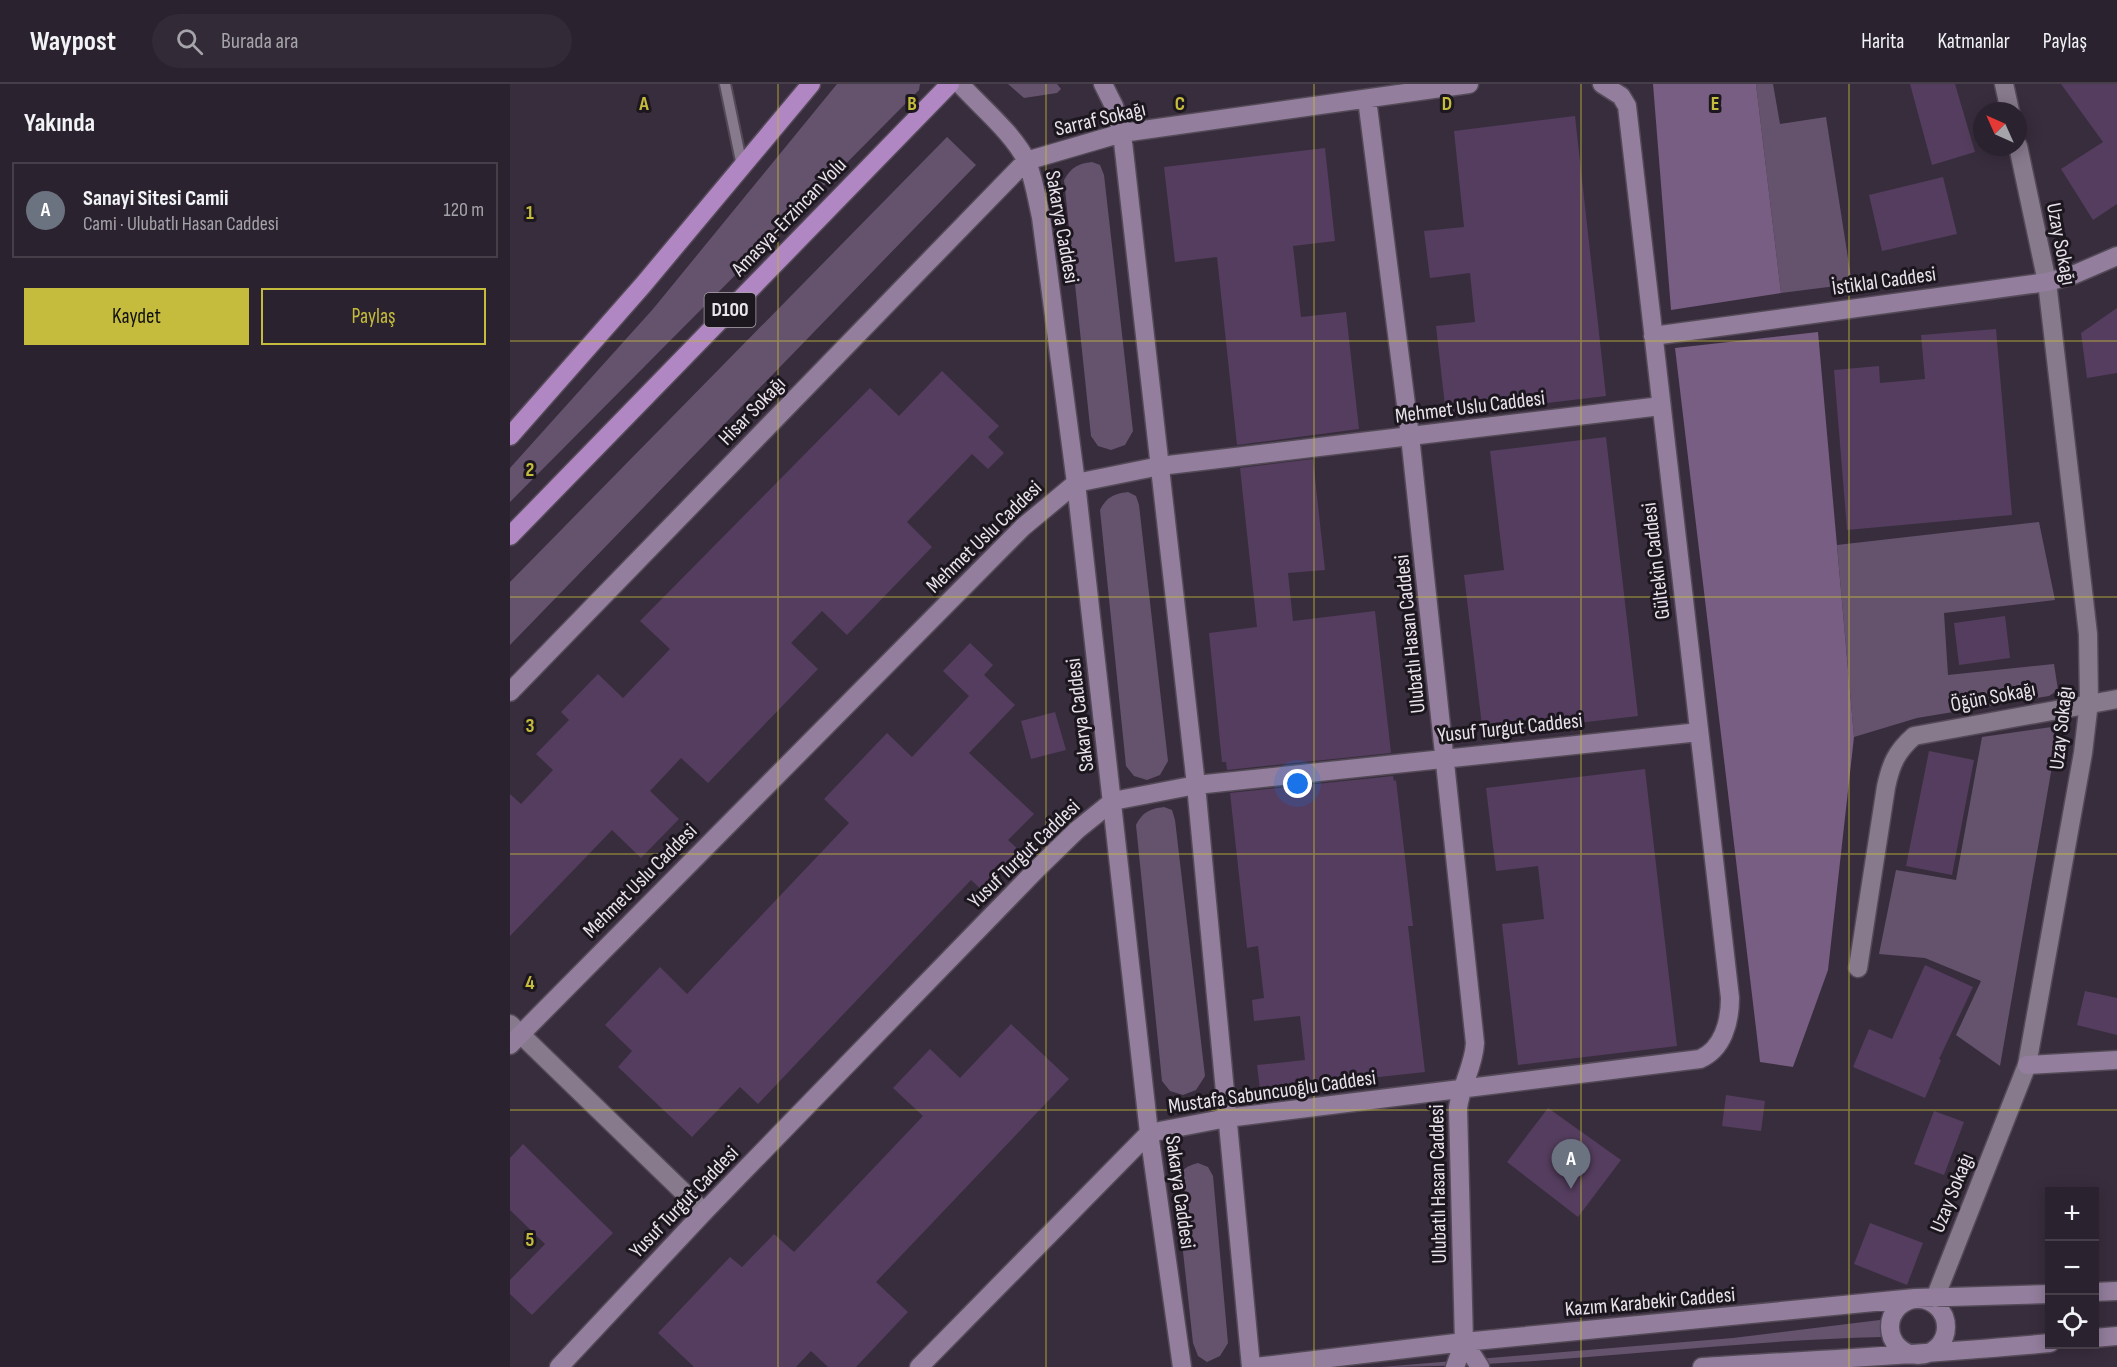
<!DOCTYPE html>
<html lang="tr">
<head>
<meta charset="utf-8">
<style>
	body { margin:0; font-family:"Sofia Sans Condensed",sans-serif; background:#322a36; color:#f1f3f6 }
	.controls { position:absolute; right:18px; bottom:18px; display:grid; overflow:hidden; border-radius:0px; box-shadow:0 3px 15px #0003 }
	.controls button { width:54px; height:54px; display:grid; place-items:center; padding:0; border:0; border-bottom:2px solid #463f4a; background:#2a222e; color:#f1f3f6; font:30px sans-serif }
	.compass { position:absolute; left:1463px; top:18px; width:54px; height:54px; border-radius:50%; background:#2a222e; box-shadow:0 3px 15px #0003; rotate:315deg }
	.you { position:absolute; left:788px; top:700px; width:21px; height:21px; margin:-15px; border:4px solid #fff; border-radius:50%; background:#1a73e8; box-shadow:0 0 0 9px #1a73e833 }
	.badge { display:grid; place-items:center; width:39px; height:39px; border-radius:50%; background:#c5bc3d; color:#fff; font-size:20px; font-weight:700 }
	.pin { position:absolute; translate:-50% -50px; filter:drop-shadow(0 2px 3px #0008) }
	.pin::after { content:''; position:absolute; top:32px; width:21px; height:18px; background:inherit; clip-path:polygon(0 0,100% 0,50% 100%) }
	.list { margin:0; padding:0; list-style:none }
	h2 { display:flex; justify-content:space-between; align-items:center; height:78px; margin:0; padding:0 24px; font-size:26px }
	h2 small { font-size:20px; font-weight:400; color:#a5a4aa }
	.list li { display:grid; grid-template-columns:39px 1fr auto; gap:18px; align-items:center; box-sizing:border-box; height:96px; margin:0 12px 12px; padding:0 12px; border:2px solid #463f4a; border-radius:0px }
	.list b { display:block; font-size:22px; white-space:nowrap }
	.list p { margin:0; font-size:20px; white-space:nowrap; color:#a5a4aa }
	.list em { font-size:20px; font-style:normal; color:#a5a4aa }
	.actions { display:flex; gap:12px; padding:18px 24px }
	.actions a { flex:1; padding:14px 0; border:2px solid #c5bc3d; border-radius:0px; text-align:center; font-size:21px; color:#c5bc3d }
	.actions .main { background:#c5bc3d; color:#111 }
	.icon { flex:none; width:33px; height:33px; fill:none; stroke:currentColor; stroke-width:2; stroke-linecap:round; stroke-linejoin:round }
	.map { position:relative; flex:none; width:1607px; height:1283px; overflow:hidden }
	header { display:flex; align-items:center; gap:36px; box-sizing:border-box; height:84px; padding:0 30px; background:#2a222e; border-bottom:2px solid #463f4a }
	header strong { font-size:28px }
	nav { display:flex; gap:33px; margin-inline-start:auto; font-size:21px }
	.search { width:420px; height:54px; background:#322a36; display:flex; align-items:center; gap:15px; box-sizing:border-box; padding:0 21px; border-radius:33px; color:#a5a4aa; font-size:22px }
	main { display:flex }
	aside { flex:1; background:#2a222e }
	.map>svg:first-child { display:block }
	.green { fill:#65536e }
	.forest { fill:#775e82 }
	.building { fill:#543d5e }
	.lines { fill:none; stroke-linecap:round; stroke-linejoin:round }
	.lane-casing { stroke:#544a57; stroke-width:14 }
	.street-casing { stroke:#544a57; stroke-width:21 }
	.secondary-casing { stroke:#544a57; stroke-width:21 }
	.highway-casing { stroke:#544a57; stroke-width:21 }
	.lane { stroke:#877a8d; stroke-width:10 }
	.street { stroke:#877a8d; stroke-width:18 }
	.secondary { stroke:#937e9d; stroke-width:18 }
	.highway { stroke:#b087c2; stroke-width:18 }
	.grid { fill:none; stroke:#c5bc3d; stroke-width:1.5; stroke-opacity:0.55 }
	.labels { text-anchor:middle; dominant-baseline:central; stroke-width:6; stroke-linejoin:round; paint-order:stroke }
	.shield { fill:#1c171e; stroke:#aca5ae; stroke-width:1.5 }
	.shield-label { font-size:20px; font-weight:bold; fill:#e9e2ec }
	.street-label { font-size:21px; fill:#e9e2ec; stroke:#1c171e }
	.grid-label { font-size:20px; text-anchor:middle; font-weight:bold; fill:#c5bc3d; stroke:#1c171e; stroke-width:6; stroke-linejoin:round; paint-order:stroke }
</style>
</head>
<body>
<header>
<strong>Waypost</strong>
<div class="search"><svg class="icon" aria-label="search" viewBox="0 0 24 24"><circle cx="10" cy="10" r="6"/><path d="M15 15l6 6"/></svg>Burada ara</div>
<nav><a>Harita</a><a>Katmanlar</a><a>Paylaş</a></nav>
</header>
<main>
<aside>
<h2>Yakında<small></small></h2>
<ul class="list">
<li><span class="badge" style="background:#6b7280">A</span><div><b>Sanayi Sitesi Camii</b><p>Cami · Ulubatlı Hasan Caddesi</p></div><em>120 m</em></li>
</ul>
<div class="actions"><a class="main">Kaydet</a><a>Paylaş</a></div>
</aside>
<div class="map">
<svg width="1607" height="1283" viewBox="0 0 1607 1283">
	<rect width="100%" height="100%" fill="#382d3d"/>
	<path class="green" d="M327 0H410L409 6 0 418V384L143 225Z
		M498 0H547L551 5 547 9 514 14Z
		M1246 0H1263L1270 40 1316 33 1342 200 1271 209Z
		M437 53 466 81 0 561V498Z
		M582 78 590 81 594 91 623 347 615 361 601 366 588 362 581 352 554 96C562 83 567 80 582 78Z
		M618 408 626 412 629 421 658 677 650 691 637 696 624 692 616 682 590 426C597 413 603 410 618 408Z
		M1529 438 1545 516 1434 529 1438 591 1544 580 1548 606 1539 612 1407 634 1344 653 1327 461Z
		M1549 642 1490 982 1446 951 1471 897 1415 874 1369 870 1386 786 1446 796 1472 653Z
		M654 723 662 726 665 736 695 992 686 1006 673 1011 660 1007 652 997 626 741C633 728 639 725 654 723Z
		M688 1079 698 1083 703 1092 718 1259 710 1272 697 1278 688 1272 683 1259 666 1103C669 1088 673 1083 688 1079Z
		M1370 1236 1371 1253C1204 1257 1038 1283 871 1283L1223 1254Z"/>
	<path class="forest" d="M1143 0H1246L1271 209 1161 226Z
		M1308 248 1344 653 1318 886 1283 983 1250 978 1165 264Z"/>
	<path class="building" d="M1400 0H1445L1465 68 1422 81Z
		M1551 0H1607V120L1583 136 1551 85 1593 58Z
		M1065 32 1096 312 936 331 926 242 965 238 960 189 920 194 914 147 954 143 944 47Z
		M815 64 825 157 783 162 791 233 836 228 849 345 727 361 707 173 665 178 654 83Z
		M1433 93 1447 150 1372 167 1359 111Z
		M1607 224V289L1577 294 1571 249Z
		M1486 245 1502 431 1337 446 1324 286 1369 282 1370 299 1415 295 1411 251Z
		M432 287 489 342 478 353 494 369 478 385 462 370 397 438 422 463 337 551 312 527 281 559 308 585 198 699 171 674 140 707 169 735 131 774 102 746 0 852V710L11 720 43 686 26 670 59 636 51 628 88 590 113 614 160 565 130 537 360 304 389 332Z
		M1096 353 1128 632 973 650 954 491 994 486 980 367Z
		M803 375 815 486 778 489 783 537 865 527 881 669 717 686 716 678H712L699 549 747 543 730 384Z
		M1495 532 1500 574 1449 581 1444 539Z
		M460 559 483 581 474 591 505 621 459 669 524 730 498 756 511 768 473 807 461 796 248 1020 230 1003 182 1053 108 983 122 967 95 941 150 883 177 910 339 739 314 715 377 649 402 673 459 612 433 587Z
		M545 628 556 666 521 675 511 637Z
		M1419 667 1464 676 1442 791 1396 782Z
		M1135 685 1167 962 1008 981 992 840 1034 835 1028 782 986 787 976 704Z
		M883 692 884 697 886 696 903 842H898L915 988 750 1006 747 981 795 976 790 932 744 937 742 916 754 914 748 862 737 864 720 709Z
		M1415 881 1463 903 1429 975 1431 976 1415 1014 1343 983 1359 945 1382 955Z
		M1575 907 1607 914V951L1567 941Z
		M501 940 559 995 366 1198 398 1228 346 1283H318L301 1267 286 1283H184L148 1249 220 1173 232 1183 264 1150 284 1168 413 1032 383 1004 420 965 450 994Z
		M1216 1011 1255 1017 1251 1047 1212 1042Z
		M1038 1024 1111 1076 1068 1133 997 1078Z
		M1424 1027 1454 1038 1434 1091 1404 1080Z
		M13 1060 103 1149 22 1231 0 1210V1196L35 1160 0 1126V1074Z
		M1360 1139 1413 1159 1397 1201 1344 1180Z"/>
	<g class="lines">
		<g class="lane-casing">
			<path id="lane" d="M215 0 232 82"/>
		</g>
		<g class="street-casing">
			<path id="street" d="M1494 0 1500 27
				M1348 884 1376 703C1381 680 1386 668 1404 652L1607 615
				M0 940 194 1128
				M1425 1214 1517 981 1573 669 1579 618 1578 550 1537 198 1508 62"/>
		</g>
		<g class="secondary-casing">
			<path id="secondary" d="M450 0C470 22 505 51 517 78 524 96 527 115 531 133L566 399 639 1049 672 1283
				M593 0 604 22 612 49 686 701 741 1283
				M857 15 900 352 965 959C964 982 951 1001 948 1024L954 1258 945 1283
				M1143 252 1537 198 1563 191 1607 172
				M0 608 516 77 612 49 959 0
				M0 961 513 443 566 399 650 382 1151 322
				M1517 981 1607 976
				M1584 1208 1607 1207
				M1380 1243a28 28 0 1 1 56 0a28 28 0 1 1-56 0Z
				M1584 1254 1607 1252
				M954 1258 970 1283
				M49 1283 194 1128 528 784 567 746 603 717 686 701 1189 648
				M409 1283 639 1049 717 1034 1190 975C1213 965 1220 938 1220 914L1117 22 1111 12 1092 0
				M745 1283 954 1258 1405 1214 1540 1210
				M1192 1283C1308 1276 1424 1270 1540 1259"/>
		</g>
		<g class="highway-casing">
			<path id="highway" d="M0 352 133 201 301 0
				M0 452 440 0"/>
		</g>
		<use href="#lane" class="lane"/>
		<use href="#street" class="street"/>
		<use href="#secondary" class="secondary"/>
		<use href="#highway" class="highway"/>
	</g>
	<path class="grid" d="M268 0V1283M536 0V1283M804 0V1283M1071 0V1283M1339 0V1283M0 257H1607M0 513H1607M0 770H1607M0 1026H1607"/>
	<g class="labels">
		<rect class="shield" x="194.5" y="209" width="51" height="34" rx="4.5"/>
		<g class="shield-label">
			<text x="220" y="226">D100</text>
		</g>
		<g class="street-label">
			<text transform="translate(590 35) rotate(-13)">Sarraf Sokağı</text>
			<text transform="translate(279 133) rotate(-46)">Amasya-Erzincan Yolu</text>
			<text transform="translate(552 143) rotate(80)">Sakarya Caddesi</text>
			<text transform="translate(1551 160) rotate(79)">Uzay Sokağı</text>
			<text transform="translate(1374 197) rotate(-8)">İstiklal Caddesi</text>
			<text transform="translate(960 323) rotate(-7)">Mehmet Uslu Caddesi</text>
			<text transform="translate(242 327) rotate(-46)">Hisar Sokağı</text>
			<text transform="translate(474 453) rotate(-44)">Mehmet Uslu Caddesi</text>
			<text transform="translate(1146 477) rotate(-97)">Gültekin Caddesi</text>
			<text transform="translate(900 550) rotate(-96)">Ulubatlı Hasan Caddesi</text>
			<text transform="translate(1483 613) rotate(-11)">Öğün Sokağı</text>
			<text transform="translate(570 631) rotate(-97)">Sakarya Caddesi</text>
			<text transform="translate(1000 644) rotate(-6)">Yusuf Turgut Caddesi</text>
			<text transform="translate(1551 644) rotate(-84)">Uzay Sokağı</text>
			<text transform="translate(514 770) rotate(-44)">Yusuf Turgut Caddesi</text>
			<text transform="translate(130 797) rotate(-45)">Mehmet Uslu Caddesi</text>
			<text transform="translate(762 1008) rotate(-8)">Mustafa Sabuncuoğlu Caddesi</text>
			<text transform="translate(928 1100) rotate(-91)">Ulubatlı Hasan Caddesi</text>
			<text transform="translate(670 1108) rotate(82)">Sakarya Caddesi</text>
			<text transform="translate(1442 1109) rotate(-68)">Uzay Sokağı</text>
			<text transform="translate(174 1118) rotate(-46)">Yusuf Turgut Caddesi</text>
			<text transform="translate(1140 1218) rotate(-5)">Kazım Karabekir Caddesi</text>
		</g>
	</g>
	<g class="grid-label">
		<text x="134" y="26">A</text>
		<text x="402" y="26">B</text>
		<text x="670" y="26">C</text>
		<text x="937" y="26">D</text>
		<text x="1205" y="26">E</text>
		<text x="20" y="135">1</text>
		<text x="20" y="392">2</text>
		<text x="20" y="648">3</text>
		<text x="20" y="905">4</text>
		<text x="20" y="1162">5</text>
	</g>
</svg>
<div class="controls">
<button>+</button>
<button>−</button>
<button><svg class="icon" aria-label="locate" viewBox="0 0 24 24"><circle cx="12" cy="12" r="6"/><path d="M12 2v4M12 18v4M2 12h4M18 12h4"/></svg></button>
</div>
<svg class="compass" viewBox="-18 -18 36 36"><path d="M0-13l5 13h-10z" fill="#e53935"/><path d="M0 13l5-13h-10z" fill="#a5a4aa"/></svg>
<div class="you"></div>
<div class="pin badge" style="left:1061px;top:1105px;background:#6b7280">A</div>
</div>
</main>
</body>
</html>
